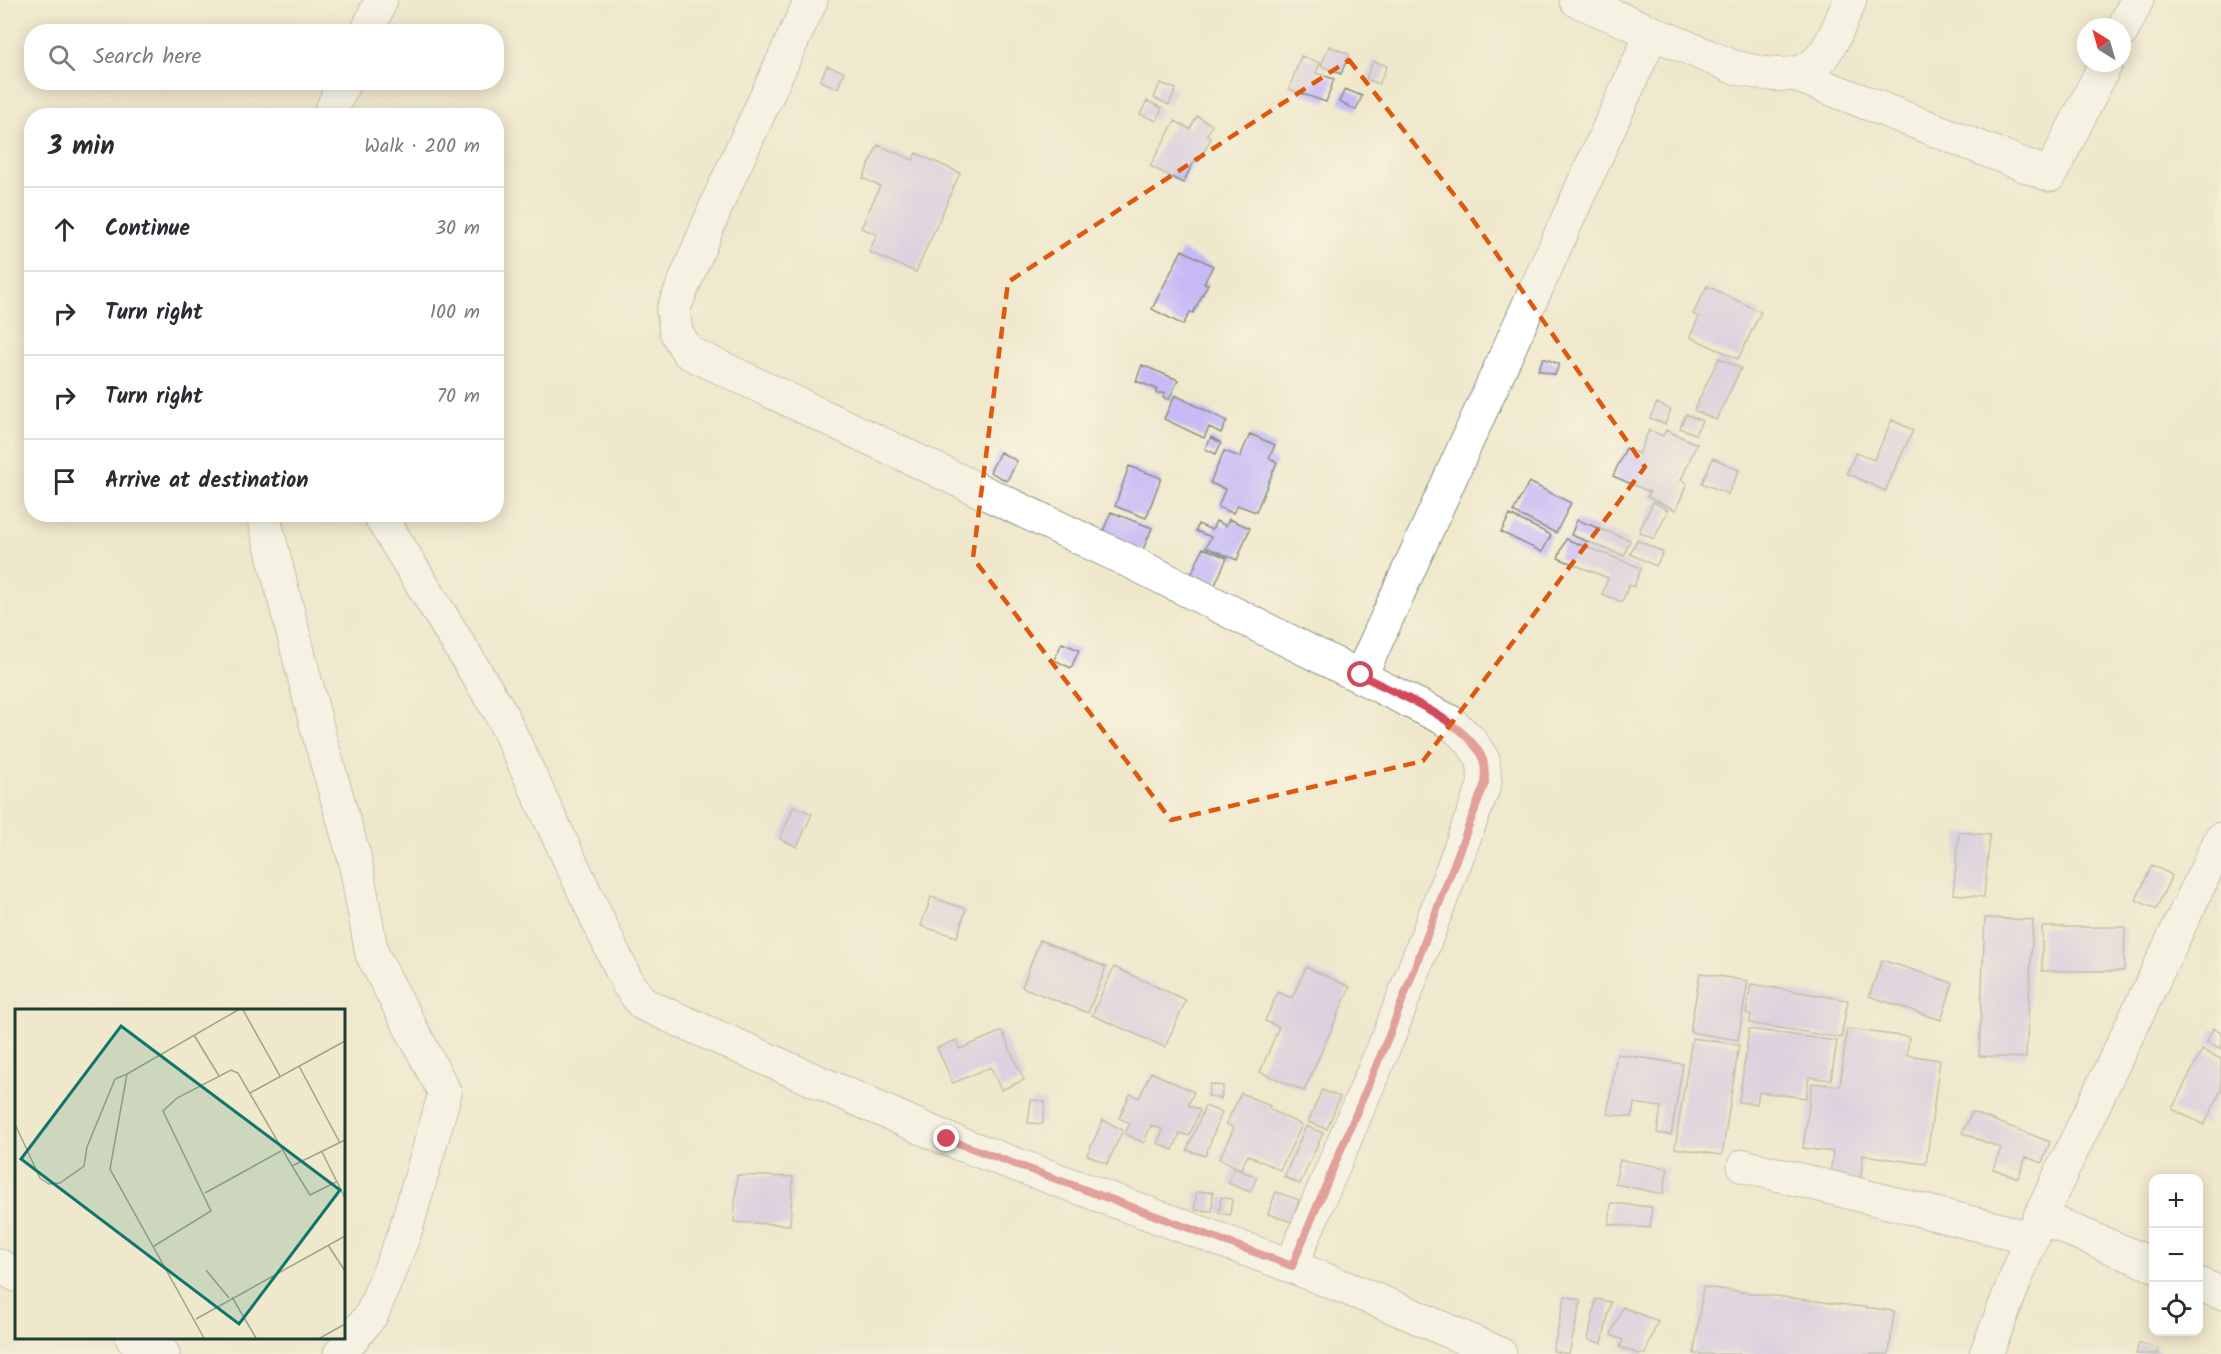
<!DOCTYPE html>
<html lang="en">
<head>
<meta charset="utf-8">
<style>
	body { margin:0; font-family:Kalam,sans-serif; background:#f7f7f7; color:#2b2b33 }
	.controls { position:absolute; right:18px; bottom:18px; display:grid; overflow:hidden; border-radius:12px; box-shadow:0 3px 15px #0003 }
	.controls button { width:54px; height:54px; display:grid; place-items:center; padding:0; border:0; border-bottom:2px solid #e1e1e2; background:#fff; color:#2b2b33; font:30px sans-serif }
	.compass { position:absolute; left:2077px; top:18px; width:54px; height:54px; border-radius:50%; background:#fff; box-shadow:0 3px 15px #0003; rotate:323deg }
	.stop { position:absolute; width:18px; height:18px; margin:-14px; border:4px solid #d1495b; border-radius:50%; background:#fff }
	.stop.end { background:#d1495b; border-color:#fff; box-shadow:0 2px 6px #0008 }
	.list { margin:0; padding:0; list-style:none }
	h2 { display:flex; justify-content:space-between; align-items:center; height:78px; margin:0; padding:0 24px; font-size:26px }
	h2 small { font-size:20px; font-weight:400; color:#7c7c81 }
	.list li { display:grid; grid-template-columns:39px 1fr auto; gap:18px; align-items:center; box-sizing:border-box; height:84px; padding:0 24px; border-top:2px solid #e1e1e2 }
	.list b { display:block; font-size:22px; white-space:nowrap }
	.list em { font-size:20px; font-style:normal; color:#7c7c81 }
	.icon { flex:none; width:33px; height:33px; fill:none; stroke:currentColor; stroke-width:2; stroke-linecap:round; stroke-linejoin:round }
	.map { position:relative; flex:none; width:2221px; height:1354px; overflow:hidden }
	.search { position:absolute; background:#fff; box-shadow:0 3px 15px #0003; left:24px; top:24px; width:480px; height:66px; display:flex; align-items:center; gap:15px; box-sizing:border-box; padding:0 21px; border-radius:24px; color:#7c7c81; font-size:22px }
	.panel { position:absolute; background:#fff; box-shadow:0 3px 15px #0003; left:24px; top:108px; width:480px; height:414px; border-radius:24px }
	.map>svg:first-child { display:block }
	.building { fill:#c6b9f5 }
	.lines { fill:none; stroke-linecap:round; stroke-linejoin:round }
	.minor-casing { stroke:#879280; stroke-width:35 }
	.minor { stroke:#fff; stroke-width:33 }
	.route { stroke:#d1495b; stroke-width:8 }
	.marked { fill:none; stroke:#de580e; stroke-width:4.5; stroke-dasharray:12 8; stroke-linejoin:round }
	.inset-road { fill:none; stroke:#9ca48f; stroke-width:1.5 }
	.view { fill:#0f766e; fill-opacity:0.15; stroke:#0f766e; stroke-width:3 }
	.inset-edge { fill:none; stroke:#1f3d34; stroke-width:3 }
</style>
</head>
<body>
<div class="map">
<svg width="2221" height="1354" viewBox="0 0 2221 1354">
	<rect width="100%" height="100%" fill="#fcf5e5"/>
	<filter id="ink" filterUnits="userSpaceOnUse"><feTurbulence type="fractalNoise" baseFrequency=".0167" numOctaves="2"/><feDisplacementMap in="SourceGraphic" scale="12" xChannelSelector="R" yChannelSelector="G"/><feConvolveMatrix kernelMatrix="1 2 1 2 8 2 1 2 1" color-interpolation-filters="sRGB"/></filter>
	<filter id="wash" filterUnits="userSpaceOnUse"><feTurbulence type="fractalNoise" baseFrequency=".008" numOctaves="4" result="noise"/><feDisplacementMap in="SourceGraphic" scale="24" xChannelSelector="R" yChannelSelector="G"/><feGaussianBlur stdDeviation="1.35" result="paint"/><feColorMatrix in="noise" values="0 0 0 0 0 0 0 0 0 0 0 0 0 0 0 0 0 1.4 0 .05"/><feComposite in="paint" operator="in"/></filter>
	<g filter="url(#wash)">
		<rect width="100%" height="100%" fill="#efe8cc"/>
		<g id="blocks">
			<path class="building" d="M1329 46 1349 54 1341 74 1321 66Z
				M1301 56 1320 63 1316 73 1334 79 1326 102 1289 89Z
				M1373 61 1387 66 1379 84 1366 79Z
				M827 66 844 72 838 88 820 81Z
				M1160 83 1176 89 1169 105 1154 98Z
				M1345 89 1362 96 1356 110 1339 102Z
				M1147 101 1162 108 1157 121 1140 114Z
				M1197 116 1212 125 1207 135 1211 138 1199 161 1195 159 1183 183 1150 166 1175 121 1190 129Z
				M878 145 913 160 916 153 960 173 916 272 869 252 877 234 861 228 880 186 863 178Z
				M1182 250 1213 266 1204 283 1208 284 1193 313 1190 312 1183 325 1152 309Z
				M1707 286 1761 312 1738 359 1690 337 1699 317 1693 314Z
				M1543 358 1559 364 1555 375 1538 370Z
				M1719 358 1741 368 1716 420 1694 410Z
				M1142 365 1178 380 1169 400 1163 397 1165 393H1156L1157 389 1136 381Z
				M1175 395 1227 421 1221 433 1209 427 1204 438 1164 419Z
				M1657 403 1671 410 1665 424 1650 418Z
				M1686 414 1702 421 1695 434 1680 428Z
				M1892 420 1913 430 1885 491 1847 473 1856 452 1874 460Z
				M1649 430 1663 436 1666 430 1697 444 1681 480 1687 483 1676 510 1647 497 1650 492 1613 476 1626 448 1639 454Z
				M1250 434 1275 445 1269 458 1277 462 1256 512 1237 505 1233 513 1218 507 1225 489 1210 483 1224 451 1240 457Z
				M1211 437 1221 443 1216 454 1205 449Z
				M1000 452 1017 461 1007 481 990 472Z
				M1713 458 1739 470 1728 494 1702 483Z
				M1129 466 1161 478 1146 518 1115 506Z
				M1529 482 1571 503 1556 533 1513 512Z
				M1653 502 1668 510 1654 539 1639 532Z
				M1111 512 1152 528 1140 557 1099 541Z
				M1510 515 1551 535 1542 552 1501 532Z
				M1229 519 1250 528 1237 560 1206 547 1211 537 1196 531 1198 524 1212 530 1216 521 1226 526Z
				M1577 520 1630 540 1624 556 1571 535Z
				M1566 539 1641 568 1634 587 1629 585 1622 602 1602 594 1608 578 1558 558Z
				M1637 540 1663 552 1656 566 1630 554Z
				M1203 548 1227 558 1214 587 1190 577Z
				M1062 643 1079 650 1071 668 1054 660Z
				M794 806 812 814 797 847 780 839Z
				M1959 832 1990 835 1984 897 1953 894Z
				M2152 865 2172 875 2156 909 2136 900Z
				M931 897 966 909 957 937 921 926Z
				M1985 918 2033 920 2026 1058 1979 1056Z
				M2042 927H2125L2124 971H2042Z
				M1040 940 1106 967 1088 1013 1022 987Z
				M1882 960 1953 983 1941 1020 1869 996Z
				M1114 967 1186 1000 1165 1047 1092 1015Z
				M1306 967 1350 987 1304 1091 1260 1072 1279 1027 1265 1021 1278 992 1292 998Z
				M1700 973 1748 981 1738 1040 1690 1032Z
				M1751 984 1848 1000 1841 1038 1749 1023 1751 1015 1746 1013Z
				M2213 1028 2221 1032V1049L2207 1042Z
				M1749 1029 1837 1041 1831 1080 1809 1077 1806 1098 1759 1092 1757 1104 1739 1102Z
				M1847 1029 1909 1037 1907 1055 1940 1060 1926 1164 1863 1155 1860 1186 1829 1182 1833 1152 1803 1148 1812 1083 1840 1086Z
				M1002 1031 1024 1080 1001 1090 991 1067 953 1083 937 1048 956 1040 960 1049Z
				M1692 1038 1739 1045 1722 1155 1675 1148Z
				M2202 1050 2221 1059V1091L2204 1125 2172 1109Z
				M1617 1054 1683 1064 1671 1135 1657 1133 1661 1107 1634 1103 1632 1117 1607 1114Z
				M1151 1072 1194 1092 1188 1105 1200 1110 1189 1136 1180 1133 1173 1150 1157 1143 1163 1130 1151 1125 1144 1143 1125 1134 1130 1123 1119 1118 1130 1094 1139 1098Z
				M1210 1084 1223 1086 1221 1099 1208 1096Z
				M1322 1090 1340 1097 1327 1129 1308 1122Z
				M1241 1093 1270 1106 1269 1109 1302 1125 1280 1170 1248 1155 1241 1169 1219 1159 1234 1128 1226 1124Z
				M1031 1100 1045 1101 1043 1124 1028 1123Z
				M1205 1106 1222 1112 1205 1156 1187 1150Z
				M1972 1112 2050 1142 2042 1163 2026 1157 2018 1178 1993 1169 2001 1148 1962 1133Z
				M1103 1120 1123 1130 1107 1164 1087 1155Z
				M1306 1126 1323 1133 1300 1184 1284 1177Z
				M1620 1160 1668 1168 1663 1194 1615 1184Z
				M1234 1168 1257 1177 1250 1192 1228 1183Z
				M737 1175 793 1177 790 1225 734 1222Z
				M1196 1192H1213L1212 1211 1195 1210Z
				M1276 1192 1299 1200 1292 1222 1268 1214Z
				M1221 1197 1232 1199 1230 1215 1219 1213Z
				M1611 1203 1652 1207 1650 1228 1609 1224Z
				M1703 1287 1894 1311 1889 1354H1694Z
				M1565 1296 1581 1300 1569 1354 1553 1351Z
				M1596 1299 1611 1302 1602 1343 1588 1340Z
				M1622 1307 1658 1321 1645 1354H1638L1620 1347 1623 1340 1611 1335Z
				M2139 1343 2160 1349 2158 1354H2136Z"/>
		</g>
	</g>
	<g filter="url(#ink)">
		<use href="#blocks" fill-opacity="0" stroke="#879280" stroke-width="1.5"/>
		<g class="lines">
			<g class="minor-casing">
				<path id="minor" d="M811 0 720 197 673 310 676 332 688 352 1135 564 1449 721 1471 741 1483 760 1485 783 1390 1033 1291 1266
					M1576 0 1731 66C1756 73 1796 83 1817 62 1833 46 1841 20 1850 0
					M2122 31 2137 0
					M367 32 381 0
					M1793 74 2050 175 2106 63
					M329 116 344 82
					M263 514 319 735 355 860 372 954 445 1093 405 1232 372 1314 340 1354
					M379 514 500 712 628 984 643 1004 947 1139 1291 1266 1408 1313 1500 1354
					M1361 675 1652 33
					M1744 1166 2032 1238
					M2040 1217 2154 1265
					M0 1266 16 1275
					M2198 1284 2221 1293
					M132 1338 163 1354
					M1986 1354 2040 1217 2221 839"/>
			</g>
			<use href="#minor" class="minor"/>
		</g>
	</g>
	<g class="lines" filter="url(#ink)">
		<path class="route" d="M947 1139 1292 1266 1390 1033 1485 783C1485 776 1485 766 1483 760 1468 721 1396 694 1361 675"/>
	</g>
	<path d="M0 0H2221V1354H0ZM1349 60 1466 210 1645 467 1423 761 1171 820 973 558 1008 282Z" fill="#efe8cc" fill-opacity=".55" fill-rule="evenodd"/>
	<path class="marked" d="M1349 60 1466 210 1645 467 1423 761 1171 820 973 558 1008 282Z"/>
	<g transform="translate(15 1009)">
		<rect width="330" height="330" fill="#efe8cc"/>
		<path class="inset-road" d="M228 1 265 67M179 26 204 67M284 57 325 134M235 84 330 32M0 115 25 169 34 175 45 174 69 157 72 138 100 70 112 65M307 143 330 189M277 157 295 186 321 173M190 184 266 142M313 236 330 262M139 237 196 202 148 102 162 89 216 61 223 64 277 157 330 131M191 261 214 289M217 288 241 329M181 310 330 227M189 329 95 160 112 65 223 1M305 329 330 315"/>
		<path class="view" d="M106 17 325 181 224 315 6 150Z"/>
		<rect width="330" height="330" class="inset-edge"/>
	</g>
</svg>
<div class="controls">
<button>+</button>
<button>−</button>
<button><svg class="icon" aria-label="locate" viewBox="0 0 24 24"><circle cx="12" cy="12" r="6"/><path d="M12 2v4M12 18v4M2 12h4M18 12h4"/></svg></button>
</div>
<svg class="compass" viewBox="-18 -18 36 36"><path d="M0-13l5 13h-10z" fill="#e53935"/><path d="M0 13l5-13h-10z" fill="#7c7c81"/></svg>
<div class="stop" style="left:1361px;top:675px"></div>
<div class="stop end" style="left:947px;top:1139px"></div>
<div class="search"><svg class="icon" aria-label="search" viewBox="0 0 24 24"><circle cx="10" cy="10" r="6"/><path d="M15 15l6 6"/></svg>Search here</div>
<section class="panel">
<h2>3 min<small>Walk · 200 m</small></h2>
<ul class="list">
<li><svg class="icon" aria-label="ahead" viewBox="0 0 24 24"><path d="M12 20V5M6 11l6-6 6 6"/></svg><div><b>Continue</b></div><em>30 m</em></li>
<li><svg class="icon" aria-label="right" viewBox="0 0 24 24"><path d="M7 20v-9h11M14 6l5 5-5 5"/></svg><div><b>Turn right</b></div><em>100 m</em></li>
<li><svg class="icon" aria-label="right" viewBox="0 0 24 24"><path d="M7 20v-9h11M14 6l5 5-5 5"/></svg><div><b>Turn right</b></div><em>70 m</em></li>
<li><svg class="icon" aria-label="arrive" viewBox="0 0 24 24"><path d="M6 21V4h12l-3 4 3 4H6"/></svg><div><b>Arrive at destination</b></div></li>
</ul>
</section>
</div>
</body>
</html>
